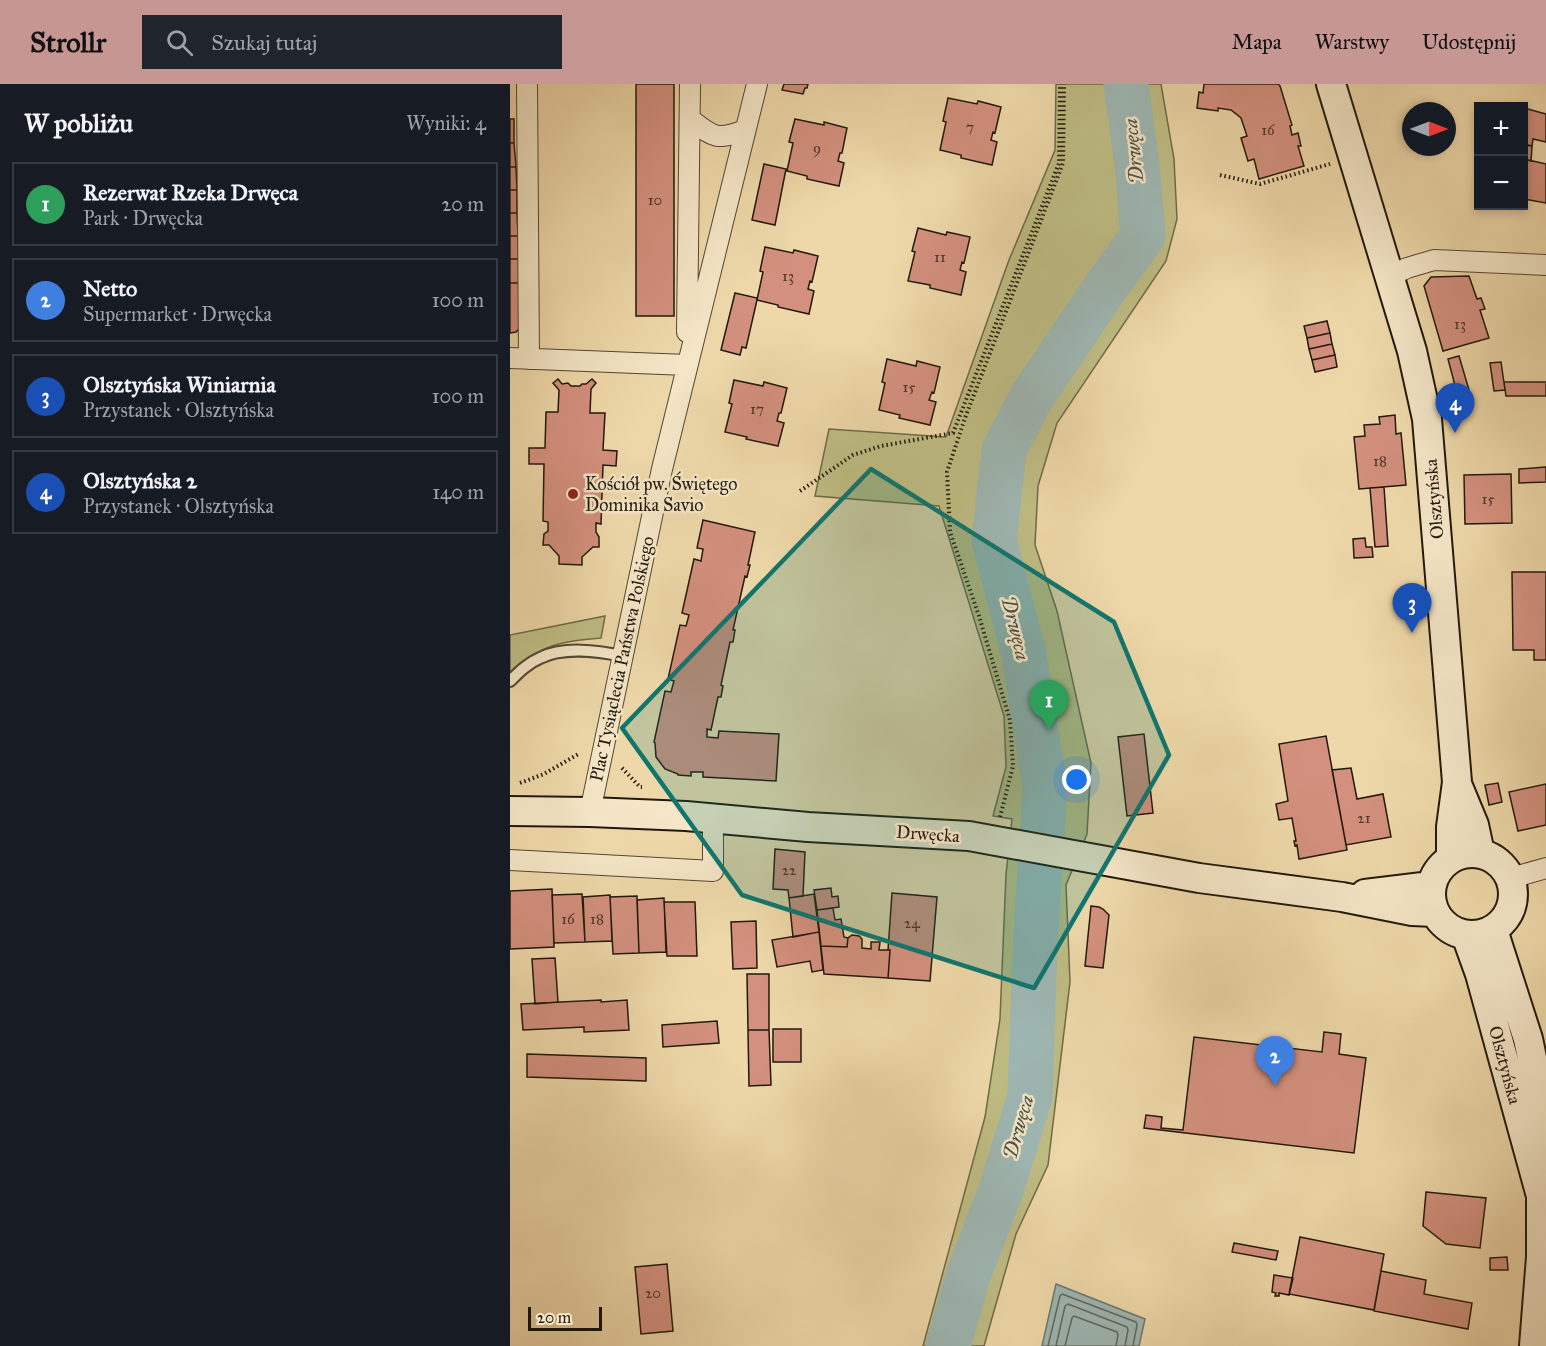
<!DOCTYPE html>
<html lang="pl">
<head>
<meta charset="utf-8">
<style>
	body { margin:0; font-family:"IM FELL Great Primer",serif; background:#20242c; color:#f1f3f6 }
	.controls { position:absolute; right:18px; top:18px; display:grid; overflow:hidden; border-radius:0px; box-shadow:0 3px 9px #0003 }
	.controls button { width:54px; height:54px; display:grid; place-items:center; padding:0; border:0; border-bottom:2px solid #363941; background:#171b24; color:#f1f3f6; font:30px sans-serif }
	.compass { position:absolute; left:892px; top:18px; width:54px; height:54px; border-radius:50%; background:#171b24; box-shadow:0 3px 9px #0003; rotate:90deg }
	.scale { position:absolute; left:18px; bottom:15px; width:74px; box-sizing:border-box; padding-left:6px; border:3px solid #22180b; border-top:0; font-size:16px; line-height:21px; white-space:nowrap; color:#22180b; -webkit-text-stroke:4px #f4e6c7; paint-order:stroke }
	.you { position:absolute; left:567px; top:696px; width:21px; height:21px; margin:-15px; border:4px solid #fff; border-radius:50%; background:#1a73e8; box-shadow:0 0 0 9px #1a73e833 }
	.badge { display:grid; place-items:center; width:39px; height:39px; border-radius:50%; background:#c59692; color:#fff; font-size:20px; font-weight:700 }
	.pin { position:absolute; translate:-50% -50px; filter:drop-shadow(0 2px 3px #0008) }
	.pin::after { content:''; position:absolute; top:32px; width:21px; height:18px; background:inherit; clip-path:polygon(0 0,100% 0,50% 100%) }
	.list { margin:0; padding:0; list-style:none }
	h2 { display:flex; justify-content:space-between; align-items:center; height:78px; margin:0; padding:0 24px; font-size:26px }
	h2 small { font-size:20px; font-weight:400; color:#9ea1a6 }
	.list li { display:grid; grid-template-columns:39px 1fr auto; gap:18px; align-items:center; box-sizing:border-box; height:84px; margin:0 12px 12px; padding:0 12px; border:2px solid #363941; border-radius:0px }
	.list b { display:block; font-size:22px; white-space:nowrap }
	.list p { margin:0; font-size:20px; white-space:nowrap; color:#9ea1a6 }
	.list em { font-size:20px; font-style:normal; color:#9ea1a6 }
	.icon { flex:none; width:33px; height:33px; fill:none; stroke:currentColor; stroke-width:2; stroke-linecap:round; stroke-linejoin:round }
	.map { position:relative; flex:none; width:1036px; height:1262px; overflow:hidden }
	header { display:flex; align-items:center; gap:36px; box-sizing:border-box; height:84px; padding:0 30px; background:#c59692; color:#111 }
	header strong { font-size:28px }
	nav { display:flex; gap:33px; margin-inline-start:auto; font-size:21px }
	.search { width:420px; height:54px; background:#20242c; display:flex; align-items:center; gap:15px; box-sizing:border-box; padding:0 21px; border-radius:0px; color:#9ea1a6; font-size:22px }
	main { display:flex }
	aside { flex:1; background:#171b24 }
	.map>svg:first-child { display:block }
	.green { fill:#bfbd84; stroke:#706a48; stroke-width:1.5 }
	.water { fill:#9eb7b3; stroke:#6c7770; stroke-width:1.5 }
	.lines { fill:none; stroke-linecap:round; stroke-linejoin:round }
	.shore { stroke:#60685f; stroke-width:1.5 }
	.river { stroke:#9eb7b3; stroke-width:45 }
	.building { fill:#d3907e; stroke:#22180b; stroke-width:1.5 }
	.lane-casing { stroke:#554832; stroke-width:14 }
	.street-casing { stroke:#554832; stroke-width:22 }
	.secondary-casing { stroke:#22180b; stroke-width:32 }
	.path { stroke:#22180b; stroke-width:4; stroke-dasharray:1.5 3; stroke-linecap:butt }
	.lane { stroke:#f4e6c7; stroke-width:10 }
	.street { stroke:#f4e6c7; stroke-width:20 }
	.secondary { stroke:#f4e6c7; stroke-width:28 }
	.marked { fill:#0f766e; fill-opacity:0.2; stroke:#0f766e; stroke-width:4.5; stroke-linejoin:round }
	.poi-dot { fill:#8f2418; stroke:#f4e6c7; stroke-width:2 }
	.labels { text-anchor:middle; dominant-baseline:central; stroke-width:5; stroke-linejoin:round; paint-order:stroke }
	.number-label { font-size:15px; fill:#4e3628 }
	.poi-label { font-size:18px; fill:#22180b; stroke:#f4e6c7; text-anchor:start }
	.street-label { font-size:18px; fill:#22180b; stroke:#f4e6c7 }
	.water-label { font-size:20px; font-style:italic; fill:#4d5046; stroke:#f4e6c7 }
</style>
</head>
<body>
<header>
<strong>Strollr</strong>
<div class="search"><svg class="icon" aria-label="search" viewBox="0 0 24 24"><circle cx="10" cy="10" r="6"/><path d="M15 15l6 6"/></svg>Szukaj tutaj</div>
<nav><a>Mapa</a><a>Warstwy</a><a>Udostępnij</a></nav>
</header>
<main>
<aside>
<h2>W pobliżu<small>Wyniki: 4</small></h2>
<ul class="list">
<li><span class="badge" style="background:#2e9e5b">1</span><div><b>Rezerwat Rzeka Drwęca</b><p>Park · Drwęcka</p></div><em>20 m</em></li>
<li><span class="badge" style="background:#3f7fe0">2</span><div><b>Netto</b><p>Supermarket · Drwęcka</p></div><em>100 m</em></li>
<li><span class="badge" style="background:#1a4fb4">3</span><div><b>Olsztyńska Winiarnia</b><p>Przystanek · Olsztyńska</p></div><em>100 m</em></li>
<li><span class="badge" style="background:#1a4fb4">4</span><div><b>Olsztyńska 2</b><p>Przystanek · Olsztyńska</p></div><em>140 m</em></li>
</ul>
</aside>
<div class="map">
<svg width="1036" height="1262" viewBox="0 0 1036 1262">
	<rect width="100%" height="100%" fill="#eed8a9"/>
	<filter id="stains"><feTurbulence type="fractalNoise" baseFrequency=".00333" numOctaves="4"/><feColorMatrix values="0 0 0 0 .2 0 0 0 0 .09 0 0 0 0 .02 0 0 0 .5 -.17"/></filter>
	<radialGradient id="worn" r=".72"><stop offset=".6" stop-color="#630" stop-opacity="0"/><stop offset="1" stop-color="#630" stop-opacity=".3"/></radialGradient>
	<path class="green" d="M546 0H651L664 75 667 135 656 177 547 339 528 402 525 461 547 527 581 679 577 750 556 801 560 898 538 1081 506 1150 474 1262H413L475 1033 490 935 496 790 502 735 483 732 496 683 494 632 429 422 305 412 319 345 436 353 499 176 545 66Z
		M95 532 91 554C51 557 30 561 0 588V551Z"/>
	<path class="water" d="M546 1200 635 1235 629 1262H532Z"/>
	<g class="lines">
		<path class="shore" d="M538 1262 550 1212 552 1210 626 1238 627 1241 623 1262
			M546 1262 555 1222 558 1220 617 1243 618 1246 615 1262
			M555 1262 562 1234 564 1232 607 1248 608 1251 606 1262"/>
		<path class="river" d="M438 1262 458 1192 491 1106 520 1012 525 865 535 704 514 571 484 456 494 366 521 314 597 201 633 152 627 81 616 0"/>
	</g>
	<path class="building" d="M126 0H164V232H126Z
		M274 0H298L297 4H295L293 10 272 6Z
		M694 0H768L770 2 782 41 780 42 782 51 788 49 791 62H788L794 82 749 95 744 75 738 77 731 54 737 52 731 34 721 26 708 24V27L687 24 689 8 693 9Z
		M438 14 467 20 468 17 491 23 485 49 483 48 481 56 487 58 482 81 451 74V71L430 66 436 38 433 37Z
		M1014 24 1036 30V58L1023 55 1022 62 1014 60Z
		M0 35H4V59H0Z
		M285 35 314 41V38L337 44 332 69H330L328 77 334 79 329 102 297 95V92L277 87 283 59 279 58Z
		M0 59H4L6 83H0Z
		M1014 61 1022 62 1021 77 1014 75Z
		M1014 75 1036 80V119L1014 115Z
		M254 80 276 85 265 141 242 136Z
		M0 83H6L7 106H0Z
		M0 106H7V129H0Z
		M0 129H7L8 152H0Z
		M408 144 436 151 437 148 460 153 454 179 452 178 450 186 456 188 451 211 420 204V201L398 197 405 168 402 167Z
		M0 152H8L9 175H0Z
		M255 163 283 169 284 166 308 172 302 198 300 197 298 205 304 207 299 230 268 223V221L247 216 253 188 250 187Z
		M0 175H9V199H0Z
		M959 192 967 215 971 214 975 225 970 226 979 254 933 267 914 202 921 193Z
		M0 199H9L11 243 6 248 0 249Z
		M225 209 247 214V216L236 264 232 263 230 271 211 266Z
		M817 237 820 249 797 254 794 242Z
		M820 249 822 260 799 265 797 254Z
		M822 260 825 271 802 276 799 265Z
		M825 271 827 283 805 288 802 276Z
		M949 272 959 306 947 309 938 275Z
		M377 275 406 282 407 277 430 283 424 309 422 308 419 316 426 318 420 341 389 334 390 331 369 326 375 299 372 298Z
		M991 278 995 306 984 307 980 279Z
		M48 295 52 300 58 299 61 302H70L72 300H76L82 295 86 299 81 305 80 329H95L93 366 107 367 106 382 93 381 91 440 86 439V448L89 453V463H83L72 473V481L49 480V472L39 461H33L34 450 38 447V438L33 437 34 380H19V364H35L36 328H48L49 306 43 299Z
		M224 296 253 302 254 298 277 304 271 329H269L267 337 274 339 268 362 236 355 237 353 215 348 222 320 219 319Z
		M994 298H1036V312H996Z
		M885 331 886 350 891 349 896 401 849 405 844 353 855 352 854 341 870 340 869 333Z
		M1036 383V398L1009 399V385Z
		M1001 390 1002 439 955 440 954 391Z
		M874 403 878 462 865 463 860 404Z
		M193 436 245 448 238 481H240L237 493 235 492 223 546H225L223 558H220L211 601 213 602 211 613H208L201 646 197 645V653L208 654 209 647 269 650 266 697 193 693V688H181V692L168 691V690L155 685 146 673 145 659 144 658 155 607 161 608 164 597 158 595 170 541 176 542 179 531 172 529 184 475 191 477 193 465 187 464Z
		M855 454 856 463H862L863 473 844 474 843 455Z
		M1002 488H1036V576H1024V566H1003Z
		M634 650 643 729 617 732 608 653Z
		M816 652 837 766 789 775 787 761 785 762 784 757H786L782 734 769 736 766 720 778 717 769 660Z
		M841 684 847 715 873 710 881 753 836 761 822 686Z
		M988 699 992 718 979 721 975 701Z
		M1036 700V741L1008 747 999 708Z
		M265 765 295 768 293 812 279 814 278 806 263 805Z
		M321 804 322 813 328 812 329 823 307 826 304 806Z
		M42 805 44 863 0 865V807Z
		M382 809 427 813 420 897 378 894 380 866H378Z
		M72 810 75 858 44 859 42 811Z
		M304 810 309 848 283 853 279 814Z
		M100 811 102 857 75 858 73 813Z
		M127 812 129 869 103 870 100 813Z
		M154 814 156 868 129 869 127 816Z
		M154 818H185L187 872H157Z
		M581 822 589 823 593 825 599 831 593 884 575 882Z
		M323 824 325 836 331 835 334 853 338 854 337 863 311 862 307 826Z
		M246 837 247 884 223 885 221 838Z
		M309 848 313 886 302 888 300 877 267 883 262 856Z
		M342 851 349 852 352 855V864L361 865V858H370L369 866H380L378 894 314 890 311 862 337 863 338 854Z
		M45 874 48 918 25 920 22 875Z
		M237 890H259V946H238Z
		M91 916V918L117 916 119 946 74 948V943L13 946 11 920Z
		M207 937 209 959 153 963 152 941Z
		M263 945H291V978H263Z
		M238 946H259L261 1001 239 1002Z
		M814 948 831 950 829 970 856 974 844 1069 634 1044 636 1031 652 1033 651 1044 673 1046 684 953 812 968Z
		M17 970 136 974V997L17 993Z
		M916 1108 976 1114 970 1164 936 1160 913 1142Z
		M790 1153 874 1170 864 1226 779 1210Z
		M724 1159 768 1167 766 1176 722 1168Z
		M997 1173 998 1186H980V1174Z
		M157 1180 163 1247 131 1250 125 1183Z
		M871 1187 916 1196 914 1210 962 1219 958 1245 864 1227Z
		M764 1191 783 1194 779 1211 769 1209V1212H765L766 1209 762 1208Z"/>
	<g class="lines">
		<g class="lane-casing">
			<path id="lane" d="M0 597C9 588 18 579 30 574 54 562 88 567 113 572"/>
		</g>
		<g class="street-casing">
			<path id="street" d="M17 0 19 275
				M180 35C203 53 206 57 235 46
				M879 192 897 184 924 176 1036 181
				M177 248 180 0
				M0 274 177 281
				M80 728 152 385 247 0
				M0 776 203 787V735
				M1001 794 1036 784"/>
		</g>
		<g class="secondary-casing">
			<path id="secondary" d="M821 0 902 267 917 335 947 698 941 743V774
				M947 700 964 741 970 769
				M0 727 80 728 176 732 298 743 459 752 689 794 832 813 902 827 925 828
				M921 810a41 41 0 1 1 82 0a41 41 0 1 1-82 0Z
				M855 810 921 802
				M983 846 1018 955 1036 1040
				M956 851 970 890 1031 1112
				M1024 1262 1031 1173V1112L1036 1053"/>
		</g>
		<path class="path" d="M710 91 750 100 820 80
			M290 407 343 371 371 362 443 349 549 79 550 0
			M112 684 130 703H132
			M10 699 34 690 70 669
			M490 733 503 682 500 636 469 532 440 448 437 388 455 334 553 79 554 0"/>
		<use href="#lane" class="lane"/>
		<use href="#street" class="street"/>
		<use href="#secondary" class="secondary"/>
	</g>
	<path class="marked" d="M361 385 604 538 659 671 524 904 232 811 112 644Z"/>
	<circle class="poi-dot" cx="63" cy="410" r="6"/>
	<g class="labels">
		<g class="number-label">
			<text x="460" y="43">7</text>
			<text x="758" y="46">16</text>
			<text x="307" y="64">9</text>
			<text x="145" y="116">10</text>
			<text x="430" y="173">11</text>
			<text x="278" y="192">13</text>
			<text x="950" y="240">13</text>
			<text x="399" y="303">15</text>
			<text x="247" y="325">17</text>
			<text x="870" y="377">18</text>
			<text x="978" y="415">15</text>
			<text x="854" y="734">21</text>
			<text x="279" y="786">22</text>
			<text x="58" y="835">16</text>
			<text x="87" y="835">18</text>
			<text x="402" y="839">24</text>
			<text x="143" y="1209">20</text>
		</g>
		<g class="poi-label">
			<text x="75" y="400">Kościół pw. Świętego<tspan x="75" dy="21">Dominika Savio</tspan></text>
		</g>
		<g class="street-label">
			<text transform="translate(924 415) rotate(-95)">Olsztyńska</text>
			<text transform="translate(112 575) rotate(-78)">Plac Tysiąclecia Państwa Polskiego</text>
			<text transform="translate(418 750) rotate(4)">Drwęcka</text>
			<text transform="translate(995 981) rotate(75)">Olsztyńska</text>
		</g>
		<g class="water-label">
			<text transform="translate(623 67) rotate(-96)">Drwęca</text>
			<text transform="translate(506 544) rotate(76)">Drwęca</text>
			<text transform="translate(508 1043) rotate(-74)">Drwęca</text>
		</g>
	</g>
	<rect width="100%" height="100%" filter="url(#stains)"/>
	<rect width="100%" height="100%" fill="url(#worn)"/>
</svg>
<div class="controls">
<button>+</button>
<button>−</button>
</div>
<svg class="compass" viewBox="-18 -18 36 36"><path d="M0-13l5 13h-10z" fill="#e53935"/><path d="M0 13l5-13h-10z" fill="#9ea1a6"/></svg>
<div class="scale">20 m</div>
<div class="you"></div>
<div class="pin badge" style="left:539px;top:646px;background:#2e9e5b">1</div>
<div class="pin badge" style="left:765px;top:1002px;background:#3f7fe0">2</div>
<div class="pin badge" style="left:902px;top:549px;background:#1a4fb4">3</div>
<div class="pin badge" style="left:945px;top:349px;background:#1a4fb4">4</div>
</div>
</main>
</body>
</html>
